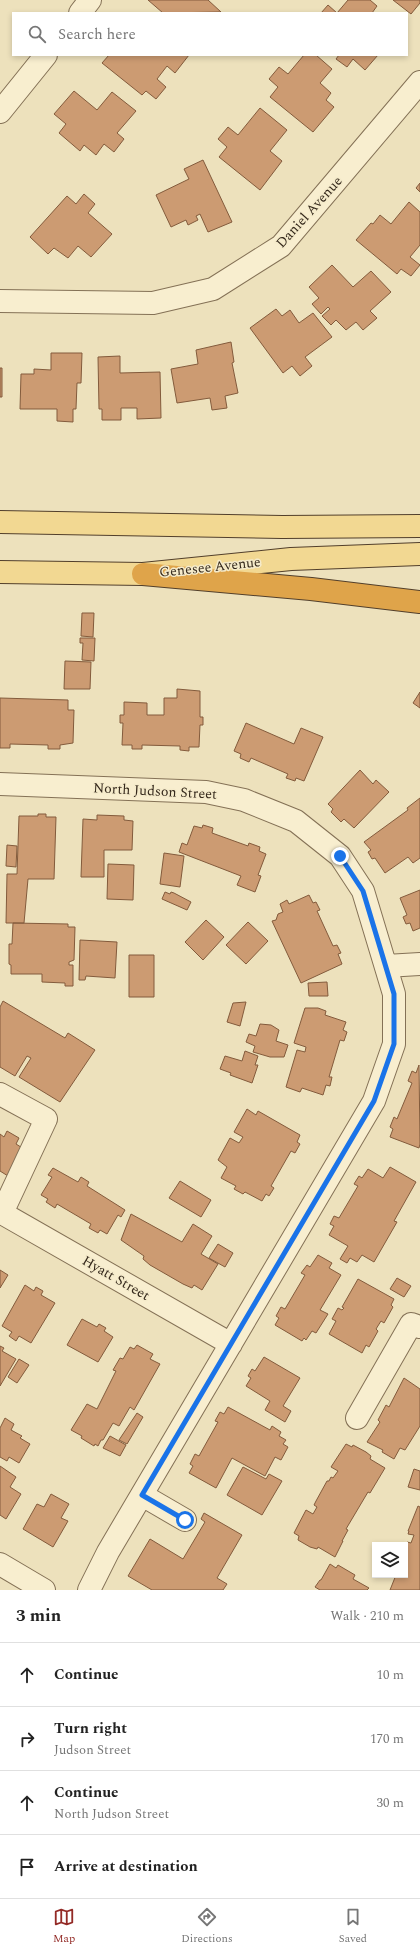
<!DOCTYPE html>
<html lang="en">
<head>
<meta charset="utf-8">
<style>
	body { margin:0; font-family:Spectral,serif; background:#f2f2f2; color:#222 }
	.controls { position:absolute; right:12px; bottom:12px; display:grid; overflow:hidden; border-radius:0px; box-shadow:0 2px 6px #0003 }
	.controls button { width:36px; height:36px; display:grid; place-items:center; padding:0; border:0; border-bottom:1px solid #e0e0e0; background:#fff; color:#222; font:20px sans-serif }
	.stop { position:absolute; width:12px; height:12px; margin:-9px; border:3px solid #1a73e8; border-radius:50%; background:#fff }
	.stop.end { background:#1a73e8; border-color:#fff; box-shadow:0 1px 4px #0008 }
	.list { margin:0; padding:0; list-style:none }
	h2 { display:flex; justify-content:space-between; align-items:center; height:52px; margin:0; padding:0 16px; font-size:17px }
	h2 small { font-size:13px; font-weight:400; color:#767676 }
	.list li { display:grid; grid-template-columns:26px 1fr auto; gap:12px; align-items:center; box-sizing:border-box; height:64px; padding:0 16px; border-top:1px solid #e0e0e0 }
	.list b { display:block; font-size:15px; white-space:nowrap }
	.list p { margin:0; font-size:13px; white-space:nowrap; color:#767676 }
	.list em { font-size:13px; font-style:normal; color:#767676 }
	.icon { flex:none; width:22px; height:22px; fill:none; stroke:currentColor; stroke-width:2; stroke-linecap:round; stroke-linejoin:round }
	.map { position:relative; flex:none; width:420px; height:1590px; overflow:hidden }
	.search { position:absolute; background:#fff; box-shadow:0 2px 6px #0003; left:12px; right:12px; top:12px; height:44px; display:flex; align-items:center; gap:10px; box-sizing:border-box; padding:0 14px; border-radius:0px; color:#767676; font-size:15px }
	.sheet { height:308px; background:#fff }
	nav { display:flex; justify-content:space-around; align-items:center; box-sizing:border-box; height:56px; border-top:1px solid #e0e0e0; background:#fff; font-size:11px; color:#767676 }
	nav a { display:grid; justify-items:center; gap:2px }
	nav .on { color:#932a26 }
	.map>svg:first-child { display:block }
	.building { fill:#cc9b72; stroke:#835b3c }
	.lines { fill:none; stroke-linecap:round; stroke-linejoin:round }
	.minor-casing { stroke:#847156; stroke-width:24 }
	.major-casing { stroke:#523f2b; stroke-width:24 }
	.highway-casing { stroke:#523f2b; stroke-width:24 }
	.minor { stroke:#f8eecf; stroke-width:22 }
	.major { stroke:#f2d892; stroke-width:22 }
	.highway { stroke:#dfa44a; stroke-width:22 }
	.route { stroke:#1a73e8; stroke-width:5 }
	.labels { text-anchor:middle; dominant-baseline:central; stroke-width:3; stroke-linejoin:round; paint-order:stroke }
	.street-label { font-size:14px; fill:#34281b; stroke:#f5ebcb }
</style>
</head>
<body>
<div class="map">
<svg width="420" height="1590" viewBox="0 0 420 1590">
	<rect width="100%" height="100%" fill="#ede1bc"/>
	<path class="building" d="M148 0H208L221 12 163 13Z
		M348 0H370L377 6 372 13H321L328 5 337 13Z
		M393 0H420V3L411 14Z
		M109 55H189L175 73 167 66 157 79 166 87 156 99 146 91 142 95 102 63Z
		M304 55H316L332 69 320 83 331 93 326 100 334 107 313 132 270 97 278 87 269 79 279 67 288 74Z
		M339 55H378L365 70 353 59 347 67 336 59Z
		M74 91 97 110 112 92 136 111 117 133 124 139 114 152 104 144 96 155 84 145 80 151 59 133 66 124 54 114Z
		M260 108 287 130 270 151 282 161 260 190 219 157 227 147 218 139 228 127 238 135Z
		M203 160 232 222 208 232 200 214 196 216 198 220 188 225 186 220 171 227 156 195 189 179 184 169Z
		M420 183V192L416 188Z
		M84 194 95 204 88 213 112 234 91 257 78 246 68 258 54 248 48 254 30 237 67 196 76 204Z
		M409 202 420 212V245L410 257 420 265 411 276 401 269 397 274 356 240 371 223 373 224 380 215 391 224Z
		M332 265 353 287 371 271 391 292 370 311 377 318 363 330 356 322 346 330 336 320 331 325 322 316 330 309 328 307 321 314 312 304 319 298 309 287Z
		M276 309 282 316 290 310 299 323 313 313 332 337 305 357 312 366 300 376 292 366 283 373 250 328Z
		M231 342 234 362 232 363 238 393 225 396 227 408 212 410 210 398 177 403 171 369 198 364 196 350Z
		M51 353H82L81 383H77L76 409H73V422L57 421V409H20L21 374H34V369L51 370Z
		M120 356V373L160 372 161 418 137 419V408H121V420H102V409H99L98 357Z
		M0 368H2V397H0Z
		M82 613H94L93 637 81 636Z
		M80 638H95L94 661 82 660 83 643H80Z
		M65 661 91 662 90 689H64Z
		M177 689 200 691V717H203V725H200L199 747H189V751L180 750V746L142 745V749H132V745H122L123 723H120V715H124V702L147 703V715H164V698H177Z
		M420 692V708L413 703Z
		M0 698 68 700V710H74L73 743 60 745V749H48V745L10 744V748H0Z
		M246 723 294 744 301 728 323 737 304 781 296 778 295 781 286 778 288 774 251 758 249 762 240 758 241 754 234 751Z
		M360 770 373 784 376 780 389 792 354 828 344 819 341 822 331 812 333 809 328 804Z
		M420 798V858L413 863 408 857 385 873 375 858 372 859 368 852 371 850 364 842 408 810 407 808Z
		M38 814H46V817H56L54 879H28L24 923H6L7 874H17L19 816H38Z
		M97 815 124 816V820L133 821 132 850H104V877H81L83 819 97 820Z
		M203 825 213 828 212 833 248 846 249 843 260 847 259 851 266 854 258 875 261 876 255 892 237 885 241 876 179 852 182 843 187 845 194 826 202 828Z
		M7 845 17 846 16 867 6 866Z
		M164 853 184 856 180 887 160 884Z
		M108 864 134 865 133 900 107 899Z
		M420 890V928L413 931 410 923 406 924 403 917 407 915 400 898Z
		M165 892 170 894 171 892 174 893 191 902 187 910 162 899Z
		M309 895 313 903 316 902 320 910 317 911 333 946 337 945 341 953 338 954 342 964 301 983 272 921 276 920 278 914 283 912 280 904 287 900 289 904Z
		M206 920 224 937 203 960 185 942Z
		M248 922 268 941 246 964 226 945Z
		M13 923 68 924V927H75L74 960 69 962V965H73V986H65V983L42 982V974H11V965L9 964V944H12Z
		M80 940 117 942 115 978 86 976 85 980H79Z
		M129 955H154V997H129Z
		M327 982 328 996H309L308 983Z
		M3 1001 65 1038 68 1033 95 1050 60 1102 19 1077 31 1058 27 1056 15 1076 0 1067V1007Z
		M246 1002 240 1026 227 1022 233 1003Z
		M305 1008H318L326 1011 325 1015 346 1022 343 1030 347 1032 344 1041 340 1040 329 1077H332L330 1086 326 1085 323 1095 302 1088 300 1092 286 1087 297 1050 305 1052 306 1047 294 1043Z
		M260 1024 271 1025 279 1030 276 1041 288 1045 284 1057H270L253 1052 255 1046 246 1042 249 1034 256 1036Z
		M245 1051 258 1056 255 1065H258L252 1083 230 1075 231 1073 220 1069 225 1056 242 1061Z
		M419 1065 420 1144 419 1148 390 1137 393 1129 390 1127 394 1117 397 1119 412 1083 408 1081 412 1071 416 1073Z
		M247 1109 256 1115 258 1111 300 1135 297 1142 300 1144 295 1153 291 1151 271 1186 274 1188 269 1196 266 1194 262 1201 245 1192 243 1194 234 1189 236 1186 221 1178 227 1167 218 1160 230 1138 239 1143 243 1137 234 1132Z
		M7 1131 19 1138 16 1144 24 1149 8 1176 0 1171V1134L4 1137Z
		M390 1167 416 1182 394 1221 397 1222 374 1262 362 1255 357 1262 350 1258 347 1263 340 1259 348 1246 329 1235 334 1226 330 1224 334 1216 339 1218 358 1186 354 1184 359 1176 362 1178 368 1169 383 1178Z
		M53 1168 78 1182 81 1177 89 1182 87 1186 125 1210 121 1217 118 1215 107 1234 100 1230 98 1233 89 1228 91 1224 57 1204 55 1208 46 1202 48 1199 41 1195 52 1177 48 1175Z
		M180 1181 211 1200 201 1217 169 1198Z
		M131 1214 182 1242 193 1224 212 1236 201 1254 218 1264 202 1290 194 1285 192 1288 183 1284 150 1265 143 1259 144 1256 121 1240Z
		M218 1244 233 1253 225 1267 209 1258Z
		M318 1255 332 1263 329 1268 341 1275 320 1310 328 1314 316 1333 312 1331 306 1340 304 1338 302 1341 275 1325 279 1318 276 1316 281 1307 285 1309 305 1275 301 1273 307 1265 310 1267Z
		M0 1270 8 1275 0 1288Z
		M397 1278 411 1286 404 1297 390 1289Z
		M358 1279 394 1299 391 1305 393 1307 384 1323 381 1321 376 1329 378 1331 369 1347 366 1345 362 1353 329 1334 336 1321 332 1319 338 1308 342 1310 344 1308 342 1307Z
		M25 1285 34 1291 36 1287 43 1291 41 1295 55 1303 31 1343 19 1336 16 1341 9 1336 12 1332 2 1326Z
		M82 1319 97 1327 99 1324 106 1328 104 1331 113 1337 98 1362 67 1345Z
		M137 1345 153 1354 150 1359 160 1364 134 1410 130 1407 119 1426 113 1423 103 1440H101L98 1446 95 1444 94 1446 81 1438 82 1436 71 1430 87 1404 97 1409 116 1371 113 1370 120 1358 123 1359 130 1347 134 1349Z
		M0 1346 4 1348 2 1351 16 1359 0 1386Z
		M264 1357 300 1378 283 1406 291 1411 285 1422 265 1410 270 1401 246 1386 251 1378 248 1376 252 1369 255 1371Z
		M19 1359 29 1365 17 1383 8 1377Z
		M404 1378 420 1389V1426L405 1450 400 1448 394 1459 382 1452 383 1450 367 1442 380 1422 378 1420 386 1405 389 1407Z
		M228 1407 270 1430 272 1426 281 1432 279 1436 286 1440 283 1444 288 1447 281 1460 275 1457 265 1476 232 1458 216 1488 189 1473 193 1466 190 1464 195 1454 199 1456 218 1422 215 1421 220 1412 224 1414Z
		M137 1413 143 1417 127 1444 119 1440Z
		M5 1418 14 1424 11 1430 22 1436 20 1438 30 1444 19 1463 9 1457 7 1461 0 1457V1428Z
		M110 1436 126 1445 120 1456 103 1448Z
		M346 1444 352 1447 353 1445 366 1452 371 1456 370 1459 385 1468 370 1493 368 1492 346 1529 348 1530 342 1541H343L335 1557 318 1547 317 1549 310 1547 298 1540 299 1536 294 1533 306 1510 313 1514 317 1507 314 1505 316 1501 327 1481H329L331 1477 333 1478 338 1471 331 1467Z
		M0 1466 16 1477 10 1487 21 1494 6 1519 0 1515Z
		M243 1467 266 1479 269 1474 282 1481 262 1515 227 1495Z
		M414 1469 420 1471V1490L408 1487Z
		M51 1494 69 1504 61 1518 68 1521 53 1547 23 1529 37 1504 44 1507Z
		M418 1506 420 1507V1590H390L396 1575H405V1547L407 1542 411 1543 414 1535 408 1534 409 1531H408Z
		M204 1513 242 1535 217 1578 227 1584 223 1590H152L128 1576 150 1539 183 1559 205 1522 201 1519Z
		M330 1564 336 1568 338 1565 355 1575 353 1579 369 1588 367 1590H320L315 1587 320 1580H321Z"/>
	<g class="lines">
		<g class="minor-casing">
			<path id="minor" d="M80 13 90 0
				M0 112 46 55
				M0 301 153 303 213 289 281 246 420 82
				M0 784 206 792 244 800 296 821 340 856 363 891 394 994V1044L374 1101 108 1552 89 1590
				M386 966 420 964
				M0 1094 46 1119 2 1213
				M0 1212 231 1344
				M357 1418 411 1324 420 1327
				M142 1495 185 1520
				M0 1564 44 1590"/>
		</g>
		<g class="major-casing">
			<path id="major" d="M0 522 282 527 420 526
				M0 572 143 574 291 559 420 554"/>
		</g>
		<g class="highway-casing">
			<path id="highway" d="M143 574 311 589 420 602"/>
		</g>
		<use href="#minor" class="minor"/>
		<use href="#major" class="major"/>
		<use href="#highway" class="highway"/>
	</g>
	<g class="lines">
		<path class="route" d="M185 1520 142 1495 374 1101 394 1044V994L363 891 340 856"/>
	</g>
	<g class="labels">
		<g class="street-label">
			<text transform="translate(309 212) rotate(-48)">Daniel Avenue</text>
			<text transform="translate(210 567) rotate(-6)">Genesee Avenue</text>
			<text transform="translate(155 791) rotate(3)">North Judson Street</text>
			<text transform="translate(116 1278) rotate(30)">Hyatt Street</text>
		</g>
	</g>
</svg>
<div class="controls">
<button><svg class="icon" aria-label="layers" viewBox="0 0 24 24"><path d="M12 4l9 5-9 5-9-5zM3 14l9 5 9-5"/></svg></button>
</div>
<div class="stop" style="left:185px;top:1520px"></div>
<div class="stop end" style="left:340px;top:856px"></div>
<div class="search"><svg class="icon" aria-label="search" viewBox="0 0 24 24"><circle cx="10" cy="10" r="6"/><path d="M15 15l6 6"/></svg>Search here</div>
</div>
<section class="sheet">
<h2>3 min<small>Walk · 210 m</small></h2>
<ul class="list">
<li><svg class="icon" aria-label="ahead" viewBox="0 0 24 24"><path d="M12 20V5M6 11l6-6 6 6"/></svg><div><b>Continue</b></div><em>10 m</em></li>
<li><svg class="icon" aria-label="right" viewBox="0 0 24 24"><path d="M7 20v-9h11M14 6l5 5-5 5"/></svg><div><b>Turn right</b><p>Judson Street</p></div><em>170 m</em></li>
<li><svg class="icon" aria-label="ahead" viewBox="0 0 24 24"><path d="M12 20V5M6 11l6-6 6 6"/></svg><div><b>Continue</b><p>North Judson Street</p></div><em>30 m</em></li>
<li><svg class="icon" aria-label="arrive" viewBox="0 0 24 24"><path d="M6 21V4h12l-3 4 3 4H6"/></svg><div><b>Arrive at destination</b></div></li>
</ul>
</section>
<nav>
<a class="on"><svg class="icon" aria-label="map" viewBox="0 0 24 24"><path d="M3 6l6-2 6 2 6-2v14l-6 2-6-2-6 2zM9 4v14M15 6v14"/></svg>Map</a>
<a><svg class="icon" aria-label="directions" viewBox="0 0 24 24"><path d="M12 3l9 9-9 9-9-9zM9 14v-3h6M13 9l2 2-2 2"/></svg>Directions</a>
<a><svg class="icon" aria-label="saved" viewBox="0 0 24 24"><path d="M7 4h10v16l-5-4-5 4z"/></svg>Saved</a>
</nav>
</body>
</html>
